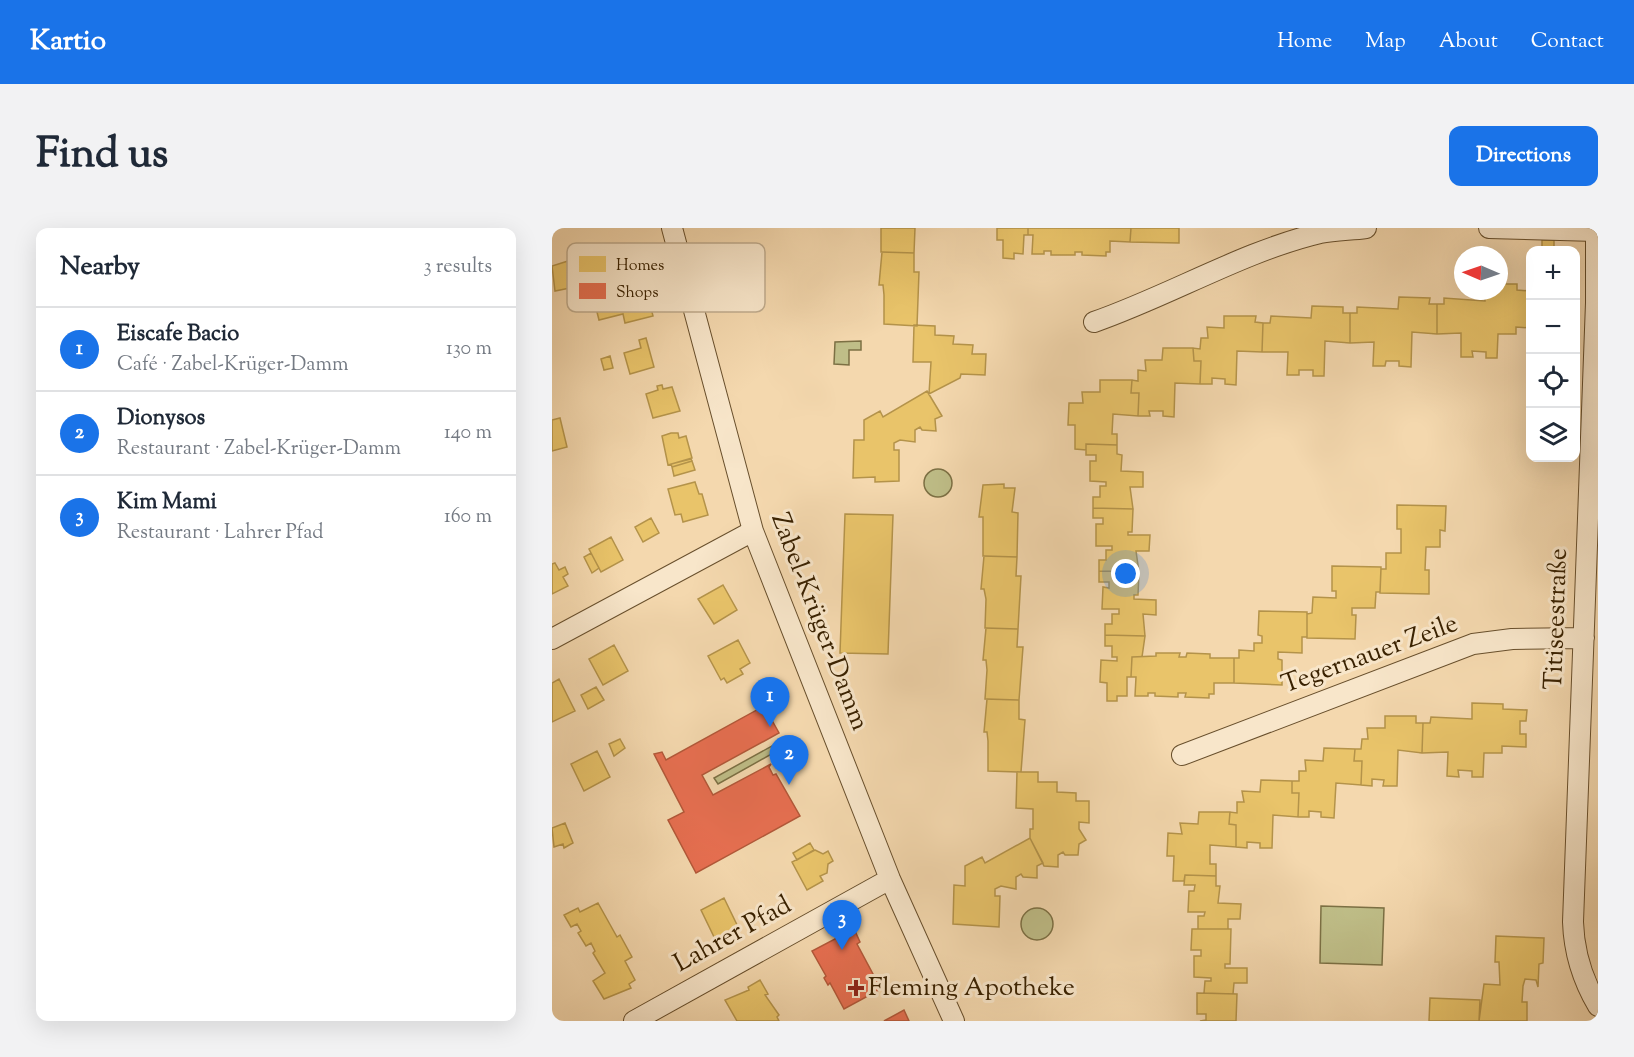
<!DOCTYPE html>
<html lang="en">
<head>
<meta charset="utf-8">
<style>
	body { margin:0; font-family:"Sorts Mill Goudy",serif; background:#f2f2f3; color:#1f2937 }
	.controls { position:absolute; right:18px; top:18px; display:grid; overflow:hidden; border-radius:12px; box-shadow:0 6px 24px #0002 }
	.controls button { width:54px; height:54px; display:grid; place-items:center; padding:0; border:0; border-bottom:2px solid #e0e1e3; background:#fff; color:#1f2937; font:30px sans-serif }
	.compass { position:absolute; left:902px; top:18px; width:54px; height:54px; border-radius:50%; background:#fff; box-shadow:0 6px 24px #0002; rotate:272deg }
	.you { position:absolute; left:574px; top:346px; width:21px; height:21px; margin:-15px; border:4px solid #fff; border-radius:50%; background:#1a73e8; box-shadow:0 0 0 9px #1a73e833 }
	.badge { display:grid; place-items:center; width:39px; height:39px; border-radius:50%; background:#1a73e8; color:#fff; font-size:20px; font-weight:700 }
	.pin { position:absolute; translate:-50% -50px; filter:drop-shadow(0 2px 3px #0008) }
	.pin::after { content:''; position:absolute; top:32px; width:21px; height:18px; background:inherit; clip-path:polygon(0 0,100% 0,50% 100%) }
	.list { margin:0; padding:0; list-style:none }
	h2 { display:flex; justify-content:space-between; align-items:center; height:78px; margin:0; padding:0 24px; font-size:26px }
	h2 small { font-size:20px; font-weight:400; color:#747a83 }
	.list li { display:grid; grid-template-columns:39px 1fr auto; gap:18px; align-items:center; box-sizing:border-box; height:84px; padding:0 24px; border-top:2px solid #e0e1e3 }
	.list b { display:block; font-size:22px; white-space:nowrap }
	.list p { margin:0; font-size:20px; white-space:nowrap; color:#747a83 }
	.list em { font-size:20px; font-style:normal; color:#747a83 }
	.icon { flex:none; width:33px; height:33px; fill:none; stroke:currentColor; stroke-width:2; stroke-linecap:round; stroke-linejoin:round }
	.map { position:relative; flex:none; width:1046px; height:793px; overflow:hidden; border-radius:12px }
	header { display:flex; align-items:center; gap:36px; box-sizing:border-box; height:84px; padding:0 30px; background:#1a73e8; color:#fff }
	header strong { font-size:28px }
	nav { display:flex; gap:33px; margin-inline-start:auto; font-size:21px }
	.intro { display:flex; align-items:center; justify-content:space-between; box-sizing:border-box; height:144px; padding:0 36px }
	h1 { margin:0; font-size:42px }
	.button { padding:15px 27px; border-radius:12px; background:#1a73e8; color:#fff; font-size:21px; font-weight:700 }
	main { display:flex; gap:36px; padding:0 36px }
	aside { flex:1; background:#fff; border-radius:12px; box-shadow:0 6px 24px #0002 }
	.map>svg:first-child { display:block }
	.green { fill:#bfbe88; stroke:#7c7044; stroke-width:1.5 }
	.homes { fill:#e9c46a; stroke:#b4934a; stroke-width:1.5 }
	.shops { fill:#e76f51; stroke:#b35839; stroke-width:1.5 }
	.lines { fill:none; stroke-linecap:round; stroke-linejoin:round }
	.minor-casing { stroke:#684f2c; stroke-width:22 }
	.minor { stroke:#f8e6ca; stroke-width:20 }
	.poi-dot { fill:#8f2418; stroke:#f8e6ca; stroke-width:2 }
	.labels { text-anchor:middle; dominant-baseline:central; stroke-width:6; stroke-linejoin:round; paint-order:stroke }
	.street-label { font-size:26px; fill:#392100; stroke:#f8e6ca }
	.poi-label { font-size:26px; fill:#392100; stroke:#f8e6ca; text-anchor:start }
	.key { fill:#f8e6ca; stroke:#bfab8d; stroke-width:1.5 }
	.key-label { font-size:16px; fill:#392100 }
</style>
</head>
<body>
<header>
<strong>Kartio</strong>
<nav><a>Home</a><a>Map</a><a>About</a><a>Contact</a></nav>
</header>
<div class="intro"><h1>Find us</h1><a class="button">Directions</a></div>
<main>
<aside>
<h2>Nearby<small>3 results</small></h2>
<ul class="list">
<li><span class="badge">1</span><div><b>Eiscafe Bacio</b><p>Café · Zabel-Krüger-Damm</p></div><em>130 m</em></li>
<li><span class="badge">2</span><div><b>Dionysos</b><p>Restaurant · Zabel-Krüger-Damm</p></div><em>140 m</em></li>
<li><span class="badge">3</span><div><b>Kim Mami</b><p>Restaurant · Lahrer Pfad</p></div><em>160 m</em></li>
</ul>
</aside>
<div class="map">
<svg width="1046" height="793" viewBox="0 0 1046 793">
	<rect width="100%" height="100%" fill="#f4d8ae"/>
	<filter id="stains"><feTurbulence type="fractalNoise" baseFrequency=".00333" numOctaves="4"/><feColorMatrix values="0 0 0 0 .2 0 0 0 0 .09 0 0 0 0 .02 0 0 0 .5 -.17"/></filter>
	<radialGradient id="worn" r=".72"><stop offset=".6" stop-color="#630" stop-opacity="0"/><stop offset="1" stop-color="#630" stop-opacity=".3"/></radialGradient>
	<path class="green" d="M309 113V122H297V137L282 136 283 114Z
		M372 255a14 14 0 1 1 28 0a14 14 0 1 1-28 0Z
		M229 513 232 519 166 556 162 550Z
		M769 678 832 680 830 737 768 735Z
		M469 696a16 16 0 1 1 32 0a16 16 0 1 1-32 0Z"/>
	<path class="homes" d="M329 0H363L362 25 329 24Z
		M445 0H476V7H472L471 26 462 25V31L451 30V12H445Z
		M476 0H579L578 14 558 13V24H554V28L530 27V24H523V27H499V23H492V26H480L481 7H476Z
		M579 0H627V15L578 14Z
		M990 12H1002V22H990Z
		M330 24 362 25V44H367L365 98 332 96V67L331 57H327Z
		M16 33 18 38 23 37 25 45 19 46 23 59 3 63 0 38Z
		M947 56H965V62L978 63V100L964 99V106H946L945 130H934V124L920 123 921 129H909V105L885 106V76H892V70L933 73V63H947Z
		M95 65 101 88 73 95 71 86 47 92 43 76Z
		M847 69 878 70 877 76H885V106L860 104 859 139 847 138V133H834L833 138H821L822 114 798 115V85H805V79L846 81Z
		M760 78 791 79V85H798V115L773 113 772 148H761V142H747V147H735L736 124H710L711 95H718L719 88 759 90Z
		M672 88H704L703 94 711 95 710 124 685 123 684 157 673 156V151L660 150V156H648L649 133H642L641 120 648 121 649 110H656L655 99 672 100Z
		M362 97 383 98V107L402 108 401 116 421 117 420 126H434L433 147 409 146 408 150 377 166 379 134H361Z
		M94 110 102 139 78 146 72 125 89 120 87 112Z
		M611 120H641L642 133H649L648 156 623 155 622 189 611 188V183H597L598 188H586L587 165H579L580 152 586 153V142L594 143 593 132H610Z
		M58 128 61 140 52 142 49 131Z
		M548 152H580L579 165H587L586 188 561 186 560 206H565V217L534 216V222L523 221V197H516L517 175H531L530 164H548Z
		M110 157 111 161 120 159 128 183 101 190 94 166 106 162 105 158Z
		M375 163 390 188 383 191 384 203 370 202 368 199 363 202V214L348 212 342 215V222H347V253L323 254V249L301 250 302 212H312V192L328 183 331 189Z
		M8 190 15 219 0 223V192Z
		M119 205H126L127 210 134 208 140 230 116 237 110 208Z
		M534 216 565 217V226L570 227 569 243 591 244V259H578L581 281 541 280V269H548V258H554V254L538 253V233H544V227H534Z
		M139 231 140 233 120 239 119 236Z
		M140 233 143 242 122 248 120 239Z
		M143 254 147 266H150L156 287 131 294 129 286 123 287 116 261Z
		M452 256V260H463L460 284 466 285 465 329 431 328V289H427L431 257Z
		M845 277 894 278 893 303 888 302V319H874L873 342H877V366L828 365 829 341H834V325H849V301H845Z
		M541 280 581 281 580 304H576V307H598L597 323H584L587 344 547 343V332H554V322H560V318H544V296H551V290H541Z
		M293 286 341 287 336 426 288 425Z
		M99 290 107 305 91 314 83 299Z
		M59 309 71 332 49 344 37 321Z
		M39 325 47 340 40 345 32 329Z
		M432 328 465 329 464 348H469L466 401 433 400 434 371 432 361H429Z
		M3 335 7 342 13 339 16 346 11 349 16 358 0 366V336Z
		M780 338 829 339 828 364H824L823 380H800V387H804L803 411 755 410V386L760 385 761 369 784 370V363H780Z
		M547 343 587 344 586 367H582V371L604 372V387L591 386 593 408 553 407V396H560V386H567V381H550L551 359 557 360V354H547Z
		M171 357 185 382 162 396 146 371Z
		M707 383 755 384V409H750V425L726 424V431L730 432V457L682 455V430H687V422L702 423V415H710V408L706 407Z
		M434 400 466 401 465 419H471L467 472 433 471 435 442 434 432H431Z
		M553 407 593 408 590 429H580L579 449H575V468H565V473H555V455L548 454 549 432 565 433V429H560V418H553Z
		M186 412 198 435 188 441 191 446 175 455 172 450 169 452 156 428Z
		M62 417 76 443 51 457 37 431Z
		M604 425H628L627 429H634L635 425 658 426V430H682V455H662V466H657V470L633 469 634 465H626V469L603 468V465H596V468H583L584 449H579L580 429 604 428Z
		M7 451 23 483 0 494V455Z
		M44 459 52 472 36 481 29 467Z
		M435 471 467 472V491L473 492 469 544 436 543V513L435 504H432Z
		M920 475 951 476V481L975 482 974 493H968V506H974V519L950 518V525H932L931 549H920V543L906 542 907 549 895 548 896 524 870 525 871 495H878L879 489 920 491Z
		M833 488H864V495H871L870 525 846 522 845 558H831L832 552 820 551V558L809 557 810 533H802L803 521H809L810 511H816L815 500H833Z
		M68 511 73 520 62 528 57 516Z
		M772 520 803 521 802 533H810L809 557 784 555 782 590 769 589V584L757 583V589H746L747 565H740V553H747V543H754L753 532 771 533Z
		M45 523 58 549 32 563 19 536Z
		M465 544H486V554H505V564L524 565V573H537V595L527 594V601L534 612 527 616 526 627H513L511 624 506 627V639L492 638 478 610V601H481V581L464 580Z
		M709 552 740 553V565H747L746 589 721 587 720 620H708V615L695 614V620L684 619V597L677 596 678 584 685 585V574H692L690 563 708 564Z
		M647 584H678L677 596 684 597V619L658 617V636H664V648L633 647 632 653H621L622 628H615L616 605 630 606 628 595 646 596Z
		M13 595 21 615 12 620 11 616 2 619 0 600Z
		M478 610 491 635 485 638V650L471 649 469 646 464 649V661L449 658 443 661V668H448L447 699 401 696 402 657 413 658V638L430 629 433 635Z
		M258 615 262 622 245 632 241 625Z
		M263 622 271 626 276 623 281 633 276 636 275 645 268 648 271 653 255 662 240 634Z
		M633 647 664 648V658H668L666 675 689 676 688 691H676V701H646V688H652L653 684H636L637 663H642L643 657H632Z
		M172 670 187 701 164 713 149 682Z
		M46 675 65 709 68 707 80 729 73 733 83 752 77 756 79 760 52 771 41 753 53 745 41 725 43 723 39 715 34 718 26 705 29 703 25 696 19 699 12 687 26 680 28 684Z
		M640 701H679L678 736H673V740H695V755H682L681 766 652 765 653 753H659V750L642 749V728H649V722H639Z
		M944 708 992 710 991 735 987 736 986 759 984 752 973 751 971 758 970 774H975V793H927L932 756 948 757 947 734H943Z
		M208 752 216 766 213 767 227 787 225 789 227 793H185L173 772 197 762 196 759Z
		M645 765 685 766 684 793H648L654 792V786H645Z
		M878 770 928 772 927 793H877Z"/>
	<path class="shops" d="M212 478 227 505 150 547 161 567 219 536 217 539 221 547 224 546 248 588 144 645 116 592 132 584 102 526 110 524 114 532Z
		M298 703 299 706 303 703 308 714 305 716 329 761 292 781 278 755 276 757 272 750 274 748 260 723Z
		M352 782 357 793H332Z"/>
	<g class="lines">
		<g class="minor-casing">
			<path id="minor" d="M120 0 201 303 338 651 402 793
				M937 0 1044 3
				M1044 0V75L1021 694C1022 725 1030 751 1046 778
				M542 94C617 68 692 23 768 5 783 2 799 2 814 0
				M0 411 201 303
				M630 527 921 416 960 411 1032 410
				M82 793 338 651"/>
		</g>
		<use href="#minor" class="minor"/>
	</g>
	<path class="poi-dot" d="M301 751h6v6h6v6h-6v6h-6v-6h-6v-6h6z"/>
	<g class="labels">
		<g class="street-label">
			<text transform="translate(1005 391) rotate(-88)">Titiseestraße</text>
			<text transform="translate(267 394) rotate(69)">Zabel-Krüger-Damm</text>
			<text transform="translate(818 427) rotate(-20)">Tegernauer Zeile</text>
			<text transform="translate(181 707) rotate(-29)">Lahrer Pfad</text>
		</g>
		<g class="poi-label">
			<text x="316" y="760">Fleming Apotheke</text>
		</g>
	</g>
	<rect x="15" y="15" width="198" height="69" rx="9" class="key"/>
	<rect x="27" y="28" width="27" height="16" fill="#e9c46a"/>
	<rect x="27" y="55" width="27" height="16" fill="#e76f51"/>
	<g class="key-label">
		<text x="64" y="42">Homes</text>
		<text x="64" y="69">Shops</text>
	</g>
	<rect width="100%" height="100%" filter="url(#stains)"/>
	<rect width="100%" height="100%" fill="url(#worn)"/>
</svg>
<div class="controls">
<button>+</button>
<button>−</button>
<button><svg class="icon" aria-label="locate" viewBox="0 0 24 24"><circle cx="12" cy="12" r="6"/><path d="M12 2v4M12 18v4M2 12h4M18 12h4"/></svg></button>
<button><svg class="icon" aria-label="layers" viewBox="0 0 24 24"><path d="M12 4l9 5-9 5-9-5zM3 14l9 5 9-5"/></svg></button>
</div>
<svg class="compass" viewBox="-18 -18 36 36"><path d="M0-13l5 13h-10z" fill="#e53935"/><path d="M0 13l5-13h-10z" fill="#747a83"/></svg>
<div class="you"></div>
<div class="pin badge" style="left:218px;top:499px">1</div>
<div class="pin badge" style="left:237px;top:557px">2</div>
<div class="pin badge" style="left:290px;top:722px">3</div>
</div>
</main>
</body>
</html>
